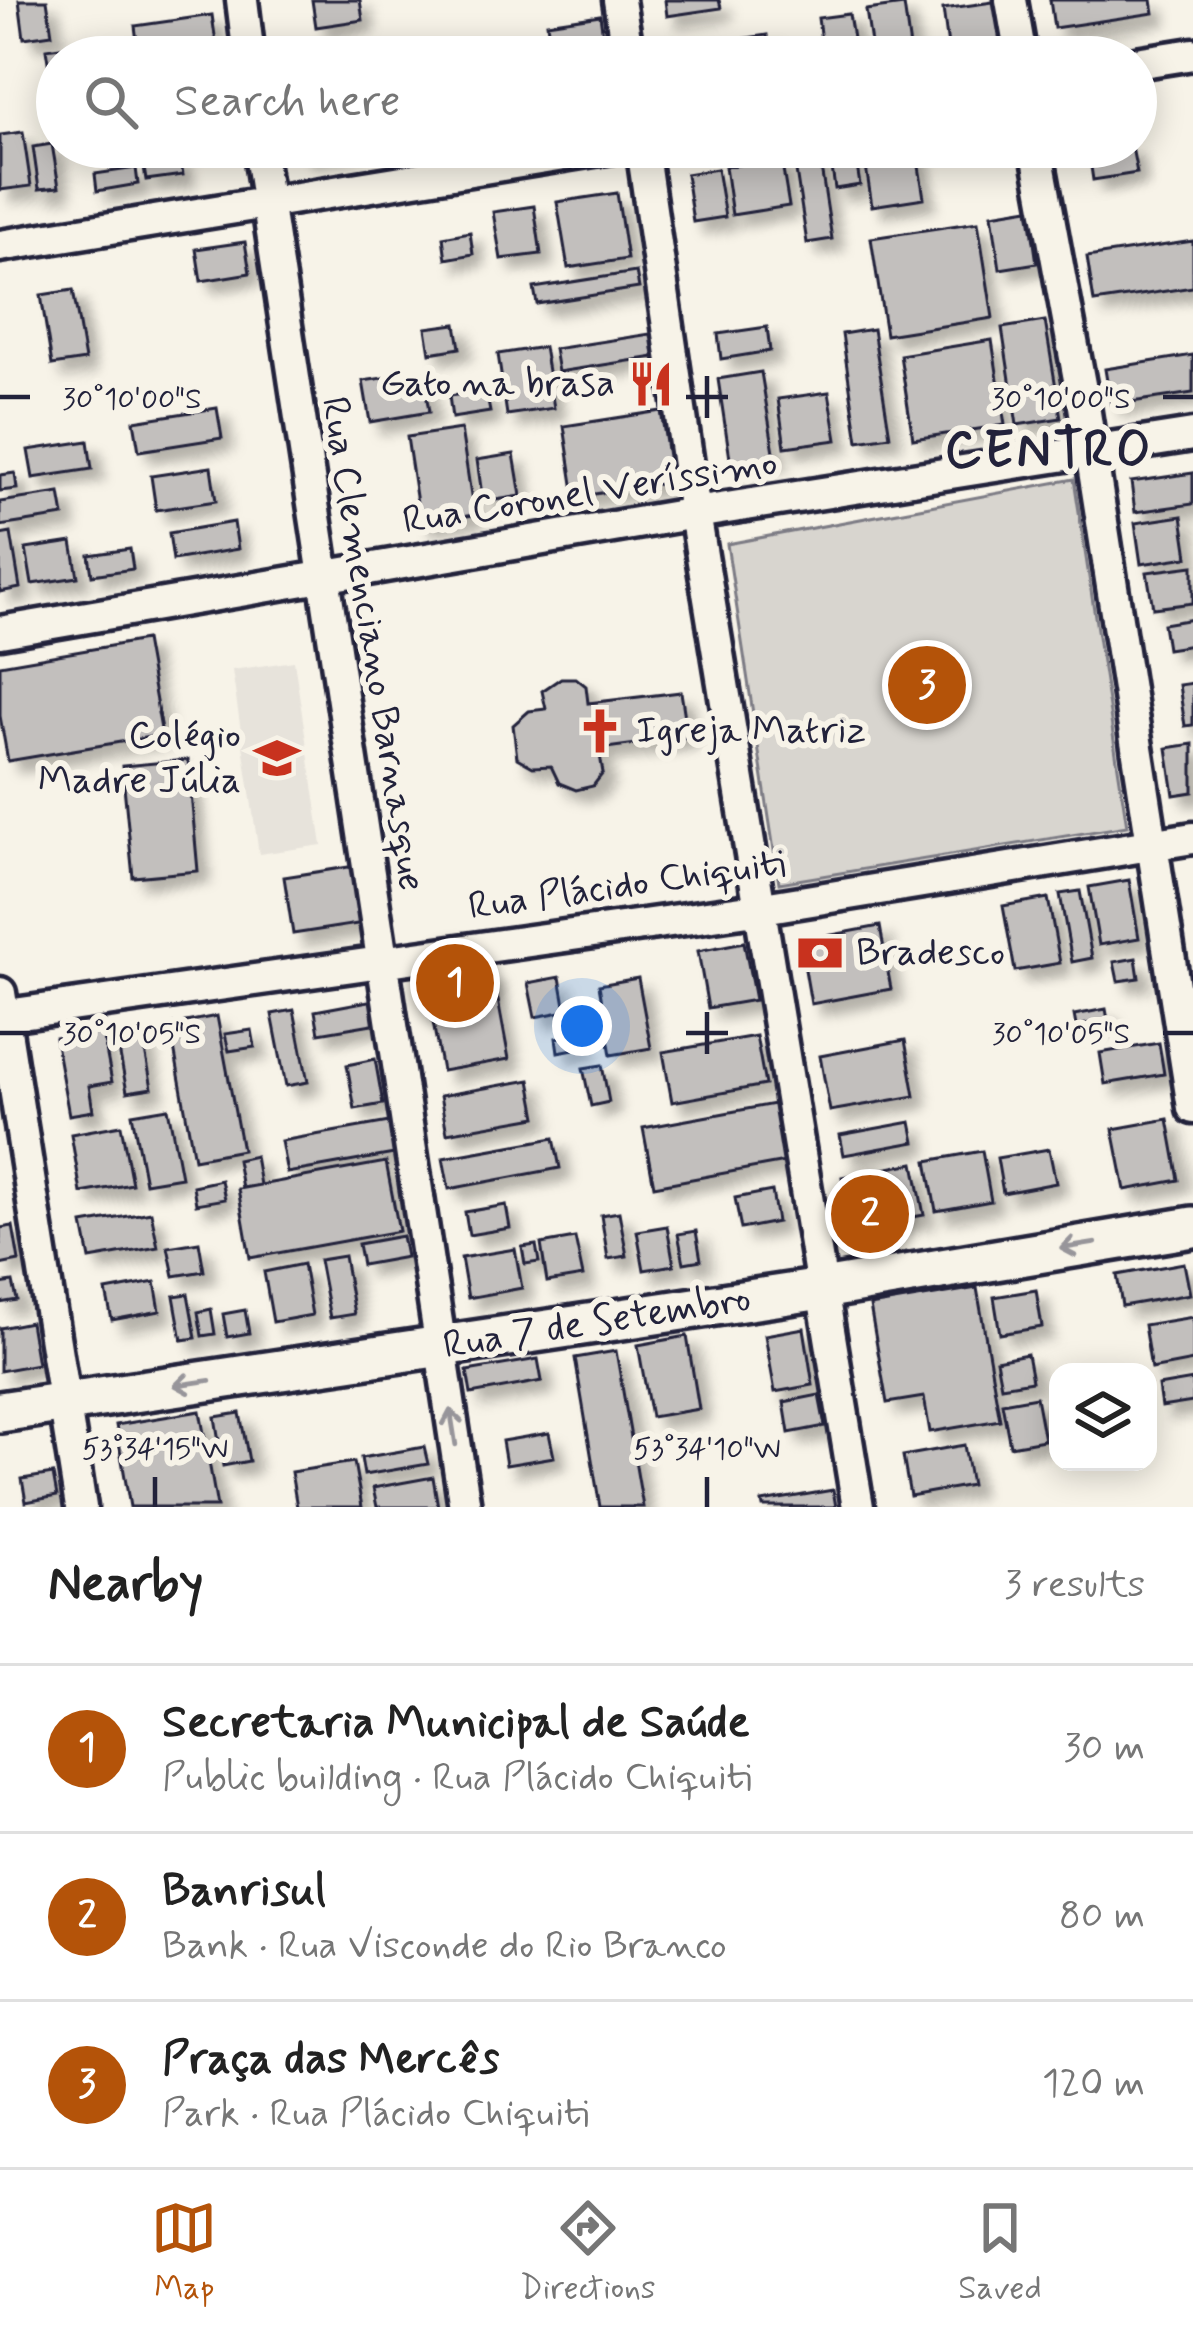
<!DOCTYPE html>
<html lang="en">
<head>
<meta charset="utf-8">
<style>
	body { margin:0; font-family:Mynerve,sans-serif; background:#f6f6f6; color:#222 }
	.controls { position:absolute; right:36px; bottom:36px; display:grid; overflow:hidden; border-radius:24px; box-shadow:0 6px 30px #0003 }
	.controls button { width:108px; height:108px; display:grid; place-items:center; padding:0; border:0; border-bottom:3px solid #e0e0e0; background:#fff; color:#222; font:60px sans-serif }
	.you { position:absolute; left:582px; top:1026px; width:42px; height:42px; margin:-30px; border:9px solid #fff; border-radius:50%; background:#1a73e8; box-shadow:0 0 0 18px #1a73e833 }
	.badge { display:grid; place-items:center; width:78px; height:78px; border-radius:50%; background:#b45309; color:#fff; font-size:39px; font-weight:700 }
	.pin { position:absolute; translate:-50% -50%; border:6px solid #fff; box-shadow:0 3px 12px #0006 }
	.list { margin:0; padding:0; list-style:none }
	h2 { display:flex; justify-content:space-between; align-items:center; height:156px; margin:0; padding:0 48px; font-size:51px }
	h2 small { font-size:39px; font-weight:400; color:#767676 }
	.list li { display:grid; grid-template-columns:78px 1fr auto; gap:36px; align-items:center; box-sizing:border-box; height:168px; padding:0 48px; border-top:3px solid #e0e0e0 }
	.list b { display:block; font-size:45px; white-space:nowrap }
	.list p { margin:0; font-size:39px; white-space:nowrap; color:#767676 }
	.list em { font-size:39px; font-style:normal; color:#767676 }
	.icon { flex:none; width:66px; height:66px; fill:none; stroke:currentColor; stroke-width:2; stroke-linecap:round; stroke-linejoin:round }
	.map { position:relative; flex:none; width:1193px; height:1507px; overflow:hidden }
	.search { position:absolute; background:#fff; box-shadow:0 6px 30px #0003; left:36px; right:36px; top:36px; height:132px; display:flex; align-items:center; gap:30px; box-sizing:border-box; padding:0 42px; border-radius:66px; color:#767676; font-size:45px }
	.sheet { height:660px; background:#fff }
	nav { display:flex; justify-content:space-around; align-items:center; box-sizing:border-box; height:168px; border-top:3px solid #e0e0e0; background:#fff; font-size:33px; color:#767676 }
	nav a { display:grid; justify-items:center; gap:6px }
	nav .on { color:#b45309 }
	.map>svg:first-child { display:block }
	.built { fill:#e7e3db }
	.green { fill:#d8d5cf; stroke:#7d7c85; stroke-width:3 }
	.building { fill:#c2bfbd; stroke:#22223b; stroke-width:3; filter:url(#shadow) }
	.lines { fill:none; stroke-linecap:round; stroke-linejoin:round }
	.minor-casing { stroke:#22223b; stroke-width:39 }
	.major-casing { stroke:#22223b; stroke-width:48 }
	.minor { stroke:#f7f3e8; stroke-width:30 }
	.major { stroke:#f7f3e8; stroke-width:39 }
	.oneway { stroke:#97959a }
	.ticks { fill:none; stroke:#22223b; stroke-width:4.5 }
	.labels { text-anchor:middle; dominant-baseline:central; stroke-width:12; stroke-linejoin:round; paint-order:stroke }
	.poi-label { font-size:39px; fill:#22223b; stroke:#f7f3e8; text-anchor:end }
	.street-label { font-size:39px; fill:#22223b; stroke:#f7f3e8 }
	.district-label { font-size:51px; font-weight:bold; letter-spacing:3px; fill:#22223b; stroke:#f7f3e8 }
	.ticks-label { font-size:30px; text-anchor:middle; fill:#22223b; stroke:#f7f3e8; stroke-width:12; stroke-linejoin:round; paint-order:stroke }
</style>
</head>
<body>
<div class="map">
<svg width="1193" height="1507" viewBox="0 0 1193 1507">
	<defs>
		<filter id="shadow"><feDropShadow dx="11" dy="11" stdDeviation="6" flood-color="#0004"/></filter>
	</defs>
	<rect width="100%" height="100%" fill="#f7f3e8"/>
	<filter id="ink" filterUnits="userSpaceOnUse"><feTurbulence type="fractalNoise" baseFrequency=".00833" numOctaves="2"/><feDisplacementMap in="SourceGraphic" scale="24" xChannelSelector="R" yChannelSelector="G"/><feConvolveMatrix kernelMatrix="1 2 1 2 8 2 1 2 1" color-interpolation-filters="sRGB"/></filter>
	<g filter="url(#ink)">
		<path class="built" d="M294 661 322 845 259 854 232 670Z"/>
		<path class="green" d="M1074 479 1127 826 779 883 727 544Z"/>
		<path class="building" d="M19 0H47L52 34 24 38Z
			M312 0H360L363 20 316 27Z
			M665 0H719L721 8 667 16Z
			M1050 0H1152L1154 13 1054 28Z
			M1000 1 1006 45 949 54 943 9Z
			M904 5 911 55 873 57 866 10Z
			M849 14 856 57H823L818 18Z
			M212 15 218 57H139L135 26Z
			M600 15 606 57H552L547 23Z
			M767 35 770 57H722L720 42Z
			M67 46 69 57H57L55 106 46 49Z
			M23 132 31 186 0 190V135Z
			M52 144 59 187 39 189 33 147Z
			M301 147H351L302 154Z
			M829 147H854L860 185 835 189Z
			M863 147H916L924 198 872 206Z
			M1088 147H1132L1137 173 1093 180Z
			M819 154 832 239 807 243 794 158Z
			M180 157 183 175 146 180 143 162Z
			M781 158 789 206 732 215 725 167Z
			M136 168 138 184 97 191 95 174Z
			M717 169 725 217 693 222 686 174Z
			M617 193 627 259 568 268 557 202Z
			M534 206 541 254 501 259 493 212Z
			M1029 208 1037 263 1000 269 992 214Z
			M978 222 993 318 886 335 871 238Z
			M470 232 473 254 446 259 443 237Z
			M1193 241V287L1094 302 1087 257Z
			M245 242 250 273 201 281 196 249Z
			M636 272 639 288 537 304 534 288Z
			M73 290 85 360 52 365 41 295Z
			M1045 321 1061 418 1017 425 1002 328Z
			M456 324 460 348 430 353 426 328Z
			M767 327 770 351 721 359 718 334Z
			M873 329 890 436 858 441 842 334Z
			M657 333 661 356 558 372 554 349Z
			M992 340 1005 425 913 439 900 355Z
			M544 347 554 408 507 415 498 354Z
			M1193 355V393L1111 405 1105 369Z
			M423 372 429 412 370 422 363 381Z
			M761 372 775 458 731 465 718 379Z
			M486 391 490 412 452 418 449 396Z
			M829 392 837 440 785 447 778 399Z
			M217 408 222 438 139 451 134 421Z
			M661 411 672 482 575 497 564 426Z
			M461 429 474 515 420 523 407 437Z
			M88 441 92 469 33 478 28 450Z
			M514 454 521 496 483 502 477 460Z
			M211 467 216 501 156 510 151 476Z
			M15 473 17 489 0 491V475Z
			M1193 473V504L1135 512 1131 482Z
			M60 493 64 516 0 526V502Z
			M1182 516 1188 557 1141 564 1135 523Z
			M234 522 238 549 173 560 169 533Z
			M11 533 20 588 0 592V535Z
			M72 542 78 577 32 584 26 549Z
			M130 549 133 569 92 575 89 555Z
			M1193 566V603L1153 608 1147 572Z
			M1193 619V645L1167 649 1163 624Z
			M145 640 162 735 8 761 0 716V665Z
			M561 678H576L586 686 588 703 681 692 688 737 599 749 603 773 593 786 576 790 559 783 551 766 533 767 517 758 513 725 529 711 546 709 542 691Z
			M1193 683V725L1185 726 1179 685Z
			M1193 744V792L1174 795 1167 748Z
			M188 760 198 871 133 877 122 766Z
			M355 866 364 923 293 934 284 877Z
			M1129 880 1139 938 1099 945 1089 887Z
			M1080 891 1092 958 1072 962 1060 894Z
			M1048 898 1060 963 1015 971 1003 906Z
			M880 926 891 989 811 1004 800 941Z
			M744 942 755 1000 708 1008 698 951Z
			M1136 958 1139 978 1118 981 1114 962Z
			M493 973 509 1059 442 1071 426 985Z
			M560 977 566 1011 535 1017 528 983Z
			M638 978 651 1048 611 1055 599 985Z
			M374 1000 378 1023 319 1033 315 1011Z
			M1106 1009 1108 1020 1076 1026 1074 1015Z
			M294 1010 308 1082 286 1086 272 1014Z
			M217 1016 242 1150 194 1159 170 1025Z
			M102 1029 112 1082 89 1086 93 1111 69 1115 55 1038Z
			M141 1029 152 1088 127 1092 116 1034Z
			M252 1030 255 1047 229 1051 225 1034Z
			M582 1033 585 1047 558 1052 556 1038Z
			M756 1036 765 1085 672 1102 663 1052Z
			M905 1040 915 1096 830 1111 820 1056Z
			M1159 1043 1164 1074 1105 1084 1100 1053Z
			M375 1059 383 1104 355 1109 347 1065Z
			M602 1065 609 1102 591 1106 583 1068Z
			M530 1080 537 1117 447 1133 440 1096Z
			M774 1104 785 1162 654 1186 643 1128Z
			M168 1108 181 1177 145 1183 132 1114Z
			M1168 1119 1179 1180 1125 1190 1113 1129Z
			M389 1122 394 1154 287 1173 281 1141Z
			M911 1122 915 1142 844 1155 840 1135Z
			M121 1125 132 1184 81 1193 71 1134Z
			M554 1138 560 1168 449 1189 443 1158Z
			M1049 1149 1056 1183 1003 1193 997 1158Z
			M982 1151 991 1201 936 1211 927 1161Z
			M255 1156 260 1185 242 1188 237 1160Z
			M386 1162 399 1231 250 1258 238 1189Z
			M914 1163 924 1215 851 1228 842 1177Z
			M221 1180 225 1199 196 1204 193 1186Z
			M772 1191 777 1222 741 1229 735 1198Z
			M506 1205 510 1228 469 1235 465 1212Z
			M151 1212 158 1247 90 1259 83 1224Z
			M619 1212 627 1256 608 1259 601 1215Z
			M13 1226 19 1261 0 1265V1228Z
			M667 1226 674 1265 644 1270 637 1231Z
			M696 1231 701 1260 684 1263 678 1234Z
			M402 1236 406 1257 362 1265 358 1244Z
			M575 1238 583 1276 547 1282 541 1244Z
			M199 1242 204 1271 174 1276 168 1247Z
			M536 1245 539 1262 525 1264 522 1247Z
			M515 1249 522 1288 468 1298 461 1258Z
			M344 1256 354 1314 330 1318 319 1260Z
			M1184 1263 1190 1294 1122 1306 1117 1275Z
			M303 1264 312 1315 273 1322 264 1272Z
			M13 1282 17 1300 0 1303V1284Z
			M155 1282 160 1311 112 1320 106 1291Z
			M977 1288 1000 1420 930 1432 924 1397 887 1403 870 1306Z
			M1036 1290 1042 1327 1000 1334 994 1297Z
			M188 1294 196 1338 182 1340 174 1296Z
			M211 1309 215 1334 202 1336 198 1312Z
			M245 1310 249 1333 227 1337 223 1314Z
			M1193 1317V1361L1151 1369 1144 1325Z
			M30 1322 37 1364 0 1371V1328Z
			M804 1328 813 1385 775 1392 765 1335Z
			M687 1336 699 1409 651 1417 638 1345Z
			M616 1351 643 1507H600L575 1358Z
			M1027 1354 1032 1381 1001 1386 996 1360Z
			M538 1359 542 1381 471 1394 467 1371Z
			M1193 1380V1402L1161 1407 1158 1386Z
			M819 1395 825 1426 789 1433 784 1402Z
			M1036 1397 1044 1440 1010 1446 1002 1403Z
			M200 1411 217 1507H130L116 1425Z
			M240 1413 249 1461 223 1466 215 1417Z
			M549 1433 554 1457 506 1465 502 1441Z
			M964 1445 971 1485 910 1496 903 1456Z
			M424 1447 428 1464 364 1475 361 1458Z
			M354 1462 362 1507H297L291 1472Z
			M53 1474 57 1496 26 1502 22 1479Z
			M433 1477 438 1507H377L373 1488Z
			M833 1490 836 1507H763L762 1502Z"/>
		<g class="lines">
			<g class="minor-casing">
				<path id="minor" d="M242 0 249 57
					M619 0 628 57
					M1011 0 1021 57
					M1136 63 1193 54
					M259 147 465 1507
					M642 147 695 513 858 1507
					M1036 147 1084 406 1193 1108
					M0 246 613 147
					M0 632 695 513 1193 435
					M0 993 81 1507
					M0 1016 763 908 1193 838"/>
			</g>
			<g class="major-casing">
				<path id="major" d="M0 1412 822 1289 1193 1227"/>
			</g>
			<use href="#minor" class="minor"/>
			<use href="#major" class="major"/>
		</g>
		<defs><path id="oneway-shaft" d="M-6 0H5M1.5-3L5.5 0L1.5 3" fill="none" stroke-width="1.6" stroke-linecap="round" stroke-linejoin="round" transform="scale(3)"/></defs>
		<g class="oneway">
			<use href="#oneway-shaft" transform="translate(1078 1246) rotate(171)"/>
			<use href="#oneway-shaft" transform="translate(192 1383) rotate(172)"/>
			<use href="#oneway-shaft" transform="translate(453 1427) rotate(-99)"/>
		</g>
	</g>
	<path class="ticks" d="M707 376V418M0 397H30M686 397H728M1163 397H1193M707 1012V1054M0 1033H30M686 1033H728M1163 1033H1193M155 1477V1507M707 1477V1507"/>
	<defs>
		<g id="restaurant-bare" transform="scale(3.6)"><path d="M-5-6h1v4h1v-4h1v4h1v-4h1v5L-1.5 .5V6h-2V.5L-5-1ZM5-6V6H3V1.5H1.5Q1.5-4 5-6Z" fill="#c8321e" stroke="#f7f3e8" stroke-width="2.5" paint-order="stroke"/></g>
		<g id="church-bare" transform="scale(3.6)"><path d="M-1.2-6h2.4v3.5h3.3v2.4h-3.3V6h-2.4V-.1h-3.3v-2.4h3.3Z" fill="#c8321e" stroke="#f7f3e8" stroke-width="2.5" paint-order="stroke"/></g>
		<g id="school-bare" transform="scale(3.6)"><path d="M0-5L7-2L0 1L-7-2ZM-4 1L0 2.5L4 1V4Q0 6-4 4Z" fill="#c8321e" stroke="#f7f3e8" stroke-width="2.5" paint-order="stroke"/></g>
		<g id="bank-bare" transform="scale(3.6)"><path d="M-6-4H6V4H-6ZM0-2.3a2.3 2.3 0 1 0 0 4.6a2.3 2.3 0 1 0 0-4.6Z" fill="#c8321e" stroke="#f7f3e8" stroke-width="2.5" paint-order="stroke"/></g>
	</defs>
	<g fill-rule="evenodd">
		<use href="#restaurant-bare" x="651" y="384"/>
		<use href="#church-bare" x="600" y="731"/>
		<use href="#school-bare" x="277" y="758"/>
		<use href="#bank-bare" x="820" y="953"/>
	</g>
	<g class="labels">
		<g class="poi-label">
			<text x="615" y="384">Gato na brasa</text>
			<text x="636" y="731" text-anchor="start">Igreja Matriz</text>
			<text x="241" y="736">Colégio<tspan x="241" dy="45">Madre Júlia</tspan></text>
			<text x="856" y="953" text-anchor="start">Bradesco</text>
		</g>
		<g class="street-label">
			<text transform="translate(590 493) rotate(-9)">Rua Coronel Veríssimo</text>
			<text transform="translate(372 644) rotate(81)">Rua Clemenciano Barnasque</text>
			<text transform="translate(627 886) rotate(-8)">Rua Plácido Chiquiti</text>
			<text transform="translate(597 1323) rotate(-9)">Rua 7 de Setembro</text>
		</g>
		<g class="district-label">
			<text x="1049" y="452">CENTRO</text>
		</g>
	</g>
	<g class="ticks-label">
		<text x="132" y="408">30°10'00"S</text>
		<text x="1061" y="408">30°10'00"S</text>
		<text x="132" y="1043">30°10'05"S</text>
		<text x="1061" y="1043">30°10'05"S</text>
		<text x="155" y="1458">53°34'15"W</text>
		<text x="707" y="1458">53°34'10"W</text>
	</g>
</svg>
<div class="controls">
<button><svg class="icon" aria-label="layers" viewBox="0 0 24 24"><path d="M12 4l9 5-9 5-9-5zM3 14l9 5 9-5"/></svg></button>
</div>
<div class="you"></div>
<div class="pin badge" style="left:455px;top:983px">1</div>
<div class="pin badge" style="left:870px;top:1214px">2</div>
<div class="pin badge" style="left:927px;top:685px">3</div>
<div class="search"><svg class="icon" aria-label="search" viewBox="0 0 24 24"><circle cx="10" cy="10" r="6"/><path d="M15 15l6 6"/></svg>Search here</div>
</div>
<section class="sheet">
<h2>Nearby<small>3 results</small></h2>
<ul class="list">
<li><span class="badge">1</span><div><b>Secretaria Municipal de Saúde</b><p>Public building · Rua Plácido Chiquiti</p></div><em>30 m</em></li>
<li><span class="badge">2</span><div><b>Banrisul</b><p>Bank · Rua Visconde do Rio Branco</p></div><em>80 m</em></li>
<li><span class="badge">3</span><div><b>Praça das Mercês</b><p>Park · Rua Plácido Chiquiti</p></div><em>120 m</em></li>
</ul>
</section>
<nav>
<a class="on"><svg class="icon" aria-label="map" viewBox="0 0 24 24"><path d="M3 6l6-2 6 2 6-2v14l-6 2-6-2-6 2zM9 4v14M15 6v14"/></svg>Map</a>
<a><svg class="icon" aria-label="directions" viewBox="0 0 24 24"><path d="M12 3l9 9-9 9-9-9zM9 14v-3h6M13 9l2 2-2 2"/></svg>Directions</a>
<a><svg class="icon" aria-label="saved" viewBox="0 0 24 24"><path d="M7 4h10v16l-5-4-5 4z"/></svg>Saved</a>
</nav>
</body>
</html>
